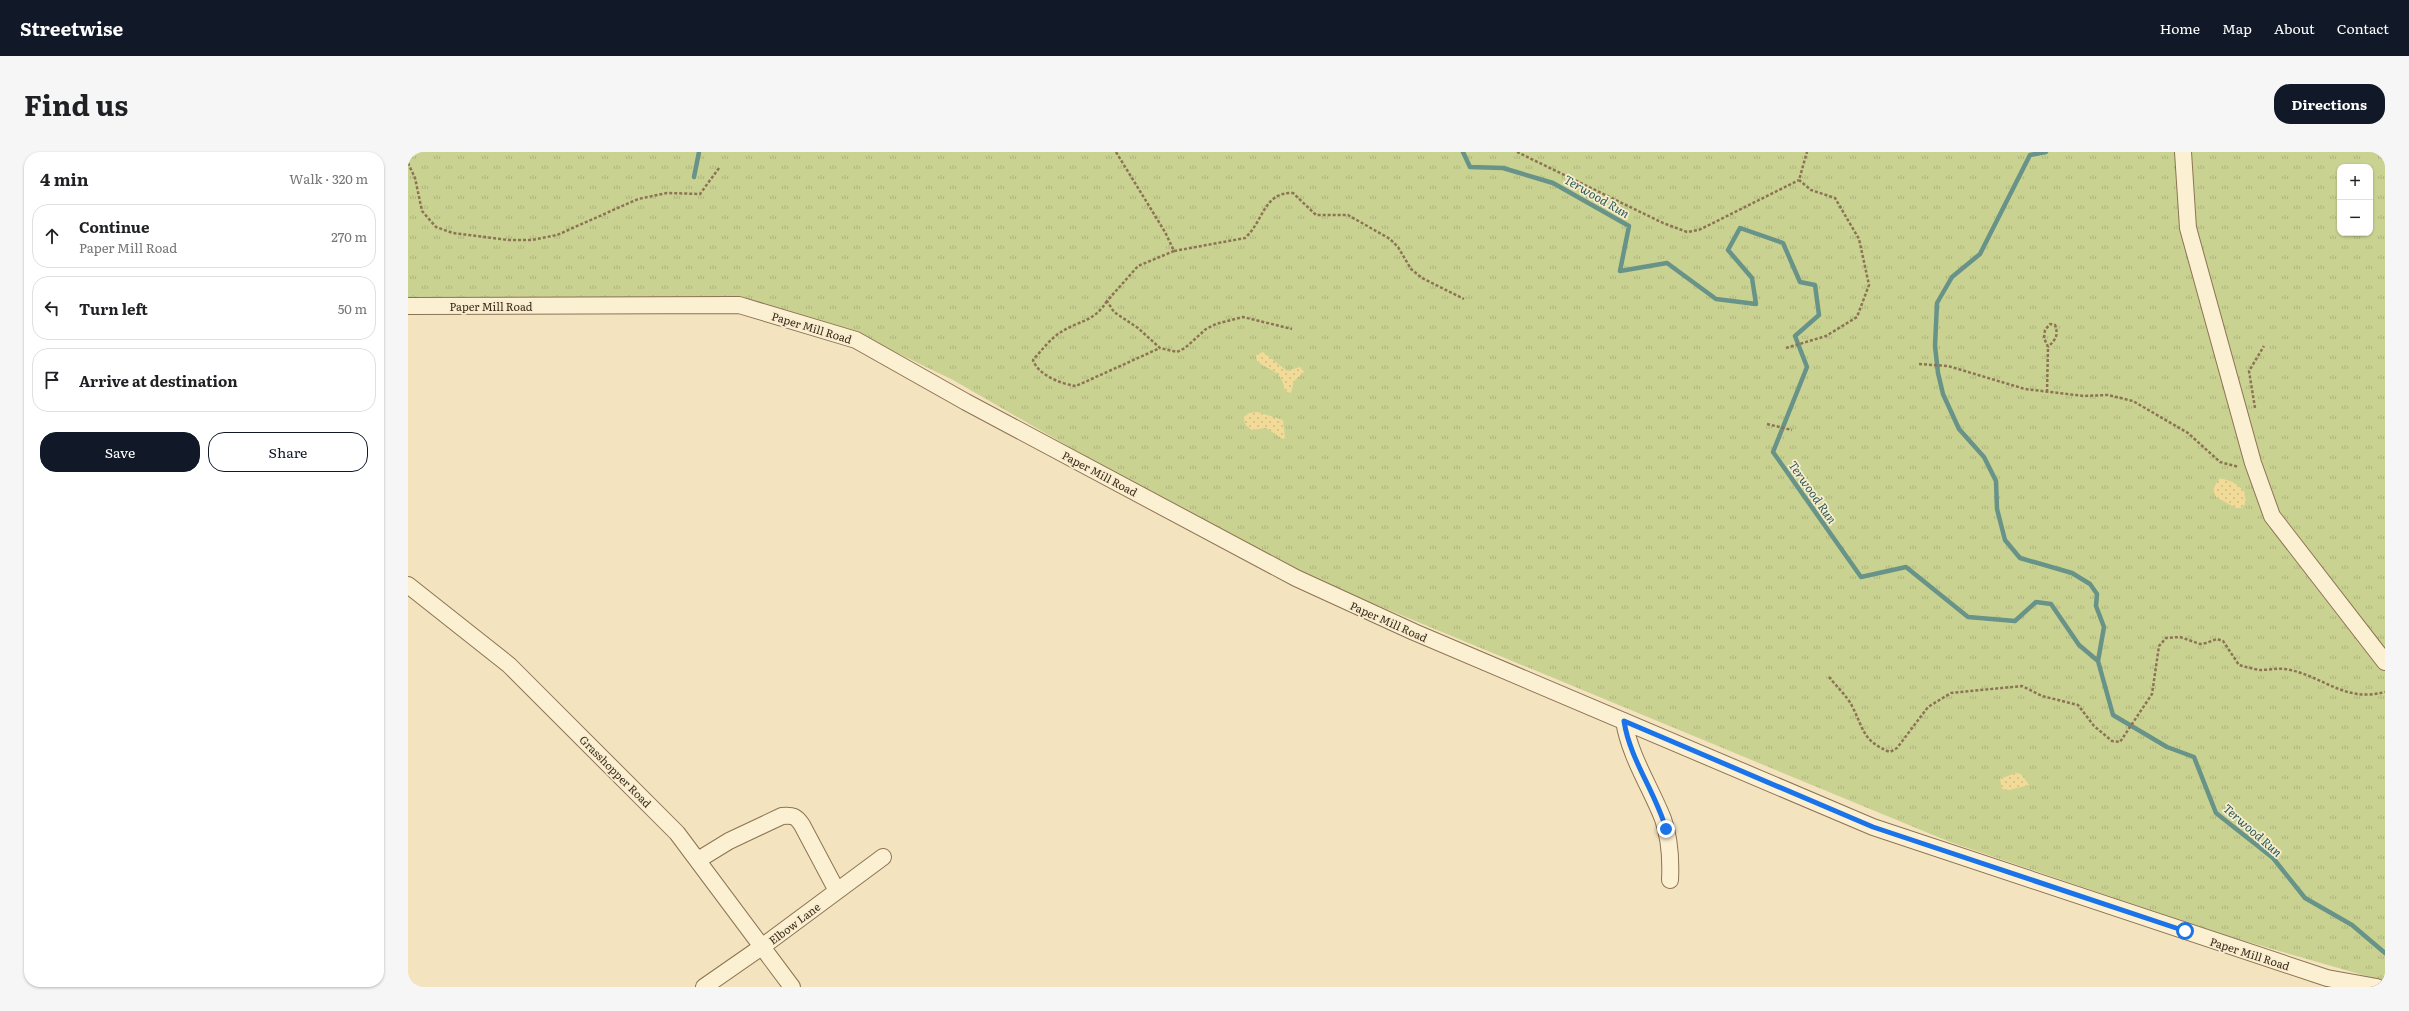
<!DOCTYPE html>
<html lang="en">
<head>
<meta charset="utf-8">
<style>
	body { margin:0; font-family:Literata,serif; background:#f6f6f6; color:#202124 }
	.controls { position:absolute; right:12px; top:12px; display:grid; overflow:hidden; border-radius:8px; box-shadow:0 1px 3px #0004 }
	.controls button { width:36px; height:36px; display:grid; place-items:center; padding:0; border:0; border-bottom:1px solid #e0e0e0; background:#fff; color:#202124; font:20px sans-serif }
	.stop { position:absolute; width:12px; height:12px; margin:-9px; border:3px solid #1a73e8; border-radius:50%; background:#fff }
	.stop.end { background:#1a73e8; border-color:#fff; box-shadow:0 1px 4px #0008 }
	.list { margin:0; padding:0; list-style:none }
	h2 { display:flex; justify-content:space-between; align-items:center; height:52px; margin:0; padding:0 16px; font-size:17px }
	h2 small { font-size:13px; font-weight:400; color:#757577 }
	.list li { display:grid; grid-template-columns:26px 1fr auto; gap:12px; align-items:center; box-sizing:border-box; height:64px; margin:0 8px 8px; padding:0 8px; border:1px solid #e0e0e0; border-radius:16px }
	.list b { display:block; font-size:15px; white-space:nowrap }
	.list p { margin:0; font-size:13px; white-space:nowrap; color:#757577 }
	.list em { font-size:13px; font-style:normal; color:#757577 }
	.actions { display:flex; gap:8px; padding:12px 16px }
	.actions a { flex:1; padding:9px 0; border:1px solid #111827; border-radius:16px; text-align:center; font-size:14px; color:#111827 }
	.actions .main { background:#111827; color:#fff }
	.icon { flex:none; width:22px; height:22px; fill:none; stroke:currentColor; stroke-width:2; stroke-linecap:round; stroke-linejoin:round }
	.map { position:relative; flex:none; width:1977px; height:835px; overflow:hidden; border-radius:16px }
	header { display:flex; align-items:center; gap:24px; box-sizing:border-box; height:56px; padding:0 20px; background:#111827; color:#fff }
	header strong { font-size:19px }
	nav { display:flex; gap:22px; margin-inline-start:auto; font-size:14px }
	.intro { display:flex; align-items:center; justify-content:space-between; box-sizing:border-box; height:96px; padding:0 24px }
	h1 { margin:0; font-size:28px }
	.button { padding:10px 18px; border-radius:16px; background:#111827; color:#fff; font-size:14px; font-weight:700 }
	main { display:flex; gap:24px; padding:0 24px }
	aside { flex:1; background:#fff; border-radius:16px; box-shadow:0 1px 3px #0004 }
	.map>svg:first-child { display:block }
	.grass { fill:url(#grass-tufts); fill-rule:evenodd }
	.sand { fill:url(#sand-dots) }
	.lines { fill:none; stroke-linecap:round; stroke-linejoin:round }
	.stream { stroke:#689388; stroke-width:4.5 }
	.minor-casing { stroke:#8d7355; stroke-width:18 }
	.path { stroke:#8d7355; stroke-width:2.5; stroke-dasharray:3 2; stroke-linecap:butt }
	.minor { stroke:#fcf0d2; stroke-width:16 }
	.route { stroke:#1a73e8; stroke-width:5 }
	.labels { text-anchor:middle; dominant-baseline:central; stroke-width:3.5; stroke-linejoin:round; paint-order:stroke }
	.street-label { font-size:11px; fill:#3b2b1b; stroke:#f9edcf }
	.water-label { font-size:12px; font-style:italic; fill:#295c59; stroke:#f9edcf }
</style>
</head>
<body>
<header>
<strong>Streetwise</strong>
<nav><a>Home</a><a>Map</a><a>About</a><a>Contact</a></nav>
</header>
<div class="intro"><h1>Find us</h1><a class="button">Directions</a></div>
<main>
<aside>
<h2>4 min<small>Walk · 320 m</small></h2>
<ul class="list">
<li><svg class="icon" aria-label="ahead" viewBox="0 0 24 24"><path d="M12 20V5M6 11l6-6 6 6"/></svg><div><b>Continue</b><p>Paper Mill Road</p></div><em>270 m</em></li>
<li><svg class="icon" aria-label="left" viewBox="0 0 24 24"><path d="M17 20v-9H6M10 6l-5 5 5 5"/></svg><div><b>Turn left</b></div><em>50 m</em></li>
<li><svg class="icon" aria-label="arrive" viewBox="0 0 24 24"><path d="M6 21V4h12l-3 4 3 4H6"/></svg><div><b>Arrive at destination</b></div></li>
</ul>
<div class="actions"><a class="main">Save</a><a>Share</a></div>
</aside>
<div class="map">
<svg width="1977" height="835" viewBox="0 0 1977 835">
	<defs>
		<pattern id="grass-tufts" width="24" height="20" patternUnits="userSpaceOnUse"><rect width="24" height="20" fill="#cad291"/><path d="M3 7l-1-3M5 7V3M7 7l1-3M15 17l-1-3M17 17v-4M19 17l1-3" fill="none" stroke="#aeb47c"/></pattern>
		<pattern id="sand-dots" width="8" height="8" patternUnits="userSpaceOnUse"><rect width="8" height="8" fill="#f2db98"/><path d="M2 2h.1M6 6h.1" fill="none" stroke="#d0bc82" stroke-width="1.8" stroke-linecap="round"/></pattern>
	</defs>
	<rect width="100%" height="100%" fill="#f3e3be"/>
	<path class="grass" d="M0 0H1977V827L1972 828 1816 783 1542 690 918 432 764 354 545 228 448 181 328 145 0 146ZM1932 15H1962V81H1932Z"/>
	<path class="sand" d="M855 200 879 219 892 215 896 220 886 229 883 241 877 239C873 217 864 221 849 209L848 203Z
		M849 260 875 268 877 286 875 287 858 276 844 278C838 274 836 272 836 265L841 261Z
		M1812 326 1825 330 1836 339 1838 350 1835 355C1828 358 1825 354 1819 351 1812 346 1805 347 1806 335Z
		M1608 621 1613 622 1621 633 1601 638 1594 637 1592 627Z"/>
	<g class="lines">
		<path class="stream" d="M1055 0 1062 15 1095 16 1145 31 1221 74 1212 119 1259 111 1308 147 1348 152 1344 126 1320 98 1332 76 1375 91 1392 130 1407 133 1411 163 1387 184 1399 215 1365 300 1453 425 1498 415 1560 465 1607 469 1628 450 1643 452 1671 493 1690 509 1705 563 1759 595 1786 605 1808 661 1865 706 1897 746 1944 773 1977 801
			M1638 0 1622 3 1572 102 1544 125 1529 151 1527 194 1530 221 1535 242 1551 277 1576 305 1588 329 1589 357 1597 388 1612 406 1664 421 1682 432 1689 442 1688 454 1696 475 1690 509
			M286 25 291 0"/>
		<g class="minor-casing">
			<path id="minor" d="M1775 0 1780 76 1845 311 1864 364 1977 510
				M0 154 331 153 448 188 558 250 888 426 1006 480 1465 675 1919 826 1969 835
				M0 433 101 513 269 681 384 835
				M1216 569C1222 605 1242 634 1255 667 1262 687 1263 708 1262 728
				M290 708 321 689 374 664C385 663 388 664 394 673L429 739
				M296 835 355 794 475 705"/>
		</g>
		<path class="path" d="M708 0 757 80 766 99 837 86C856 69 855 40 885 41L908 63H940L982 87 990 95 1003 117 1014 126 1056 147
			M1109 0 1255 71 1279 80 1291 78 1391 28
			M0 11 7 26 14 59 28 75 45 81 100 88H124L149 83 230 47 259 41 292 42 311 16
			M766 99 730 114 699 149 706 160 730 176 752 196 769 200 777 196 798 177 808 172 835 165 884 177
			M699 149C686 170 672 168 653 180 643 186 633 199 625 208 630 223 653 232 668 234L752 196
			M1378 196 1418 184 1449 165 1461 133 1451 87 1427 46 1403 38 1391 28 1399 0
			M1511 212 1540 214 1617 237 1676 244 1700 243 1725 249 1780 281 1812 310 1831 315
			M1639 240 1640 195 1636 186 1637 178 1642 172 1647 173C1651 184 1647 188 1640 195
			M1847 256 1841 219 1856 194
			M1359 272 1384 278
			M1421 525C1428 534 1439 544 1444 554 1456 577 1454 589 1482 600L1489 596 1520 555 1543 541 1614 534 1634 544 1670 553 1686 574 1704 589 1712 590 1744 542 1751 494 1758 486 1772 485 1792 492 1798 491 1809 487 1815 489 1831 513C1838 515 1845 517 1852 518 1860 518 1869 516 1877 517 1915 523 1935 551 1977 540"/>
		<use href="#minor" class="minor"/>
	</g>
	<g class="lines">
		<path class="route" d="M1258 677C1247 639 1222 608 1216 569L1465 675 1777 779"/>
	</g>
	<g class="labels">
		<g class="street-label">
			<text x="83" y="154">Paper Mill Road</text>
			<text transform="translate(404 175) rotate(17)">Paper Mill Road</text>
			<text transform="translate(692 321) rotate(28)">Paper Mill Road</text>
			<text transform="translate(981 469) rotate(24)">Paper Mill Road</text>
			<text transform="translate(208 619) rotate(45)">Grasshopper Road</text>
			<text transform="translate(386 771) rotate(-37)">Elbow Lane</text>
			<text transform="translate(1842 801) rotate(18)">Paper Mill Road</text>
		</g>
		<g class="water-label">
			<text transform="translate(1189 44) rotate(30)">Terwood Run</text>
			<text transform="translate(1405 340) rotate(55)">Terwood Run</text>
			<text transform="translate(1845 678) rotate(41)">Terwood Run</text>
		</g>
	</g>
</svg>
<div class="controls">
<button>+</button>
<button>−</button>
</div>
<div class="stop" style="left:1777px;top:779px"></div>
<div class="stop end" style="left:1258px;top:677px"></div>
</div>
</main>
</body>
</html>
